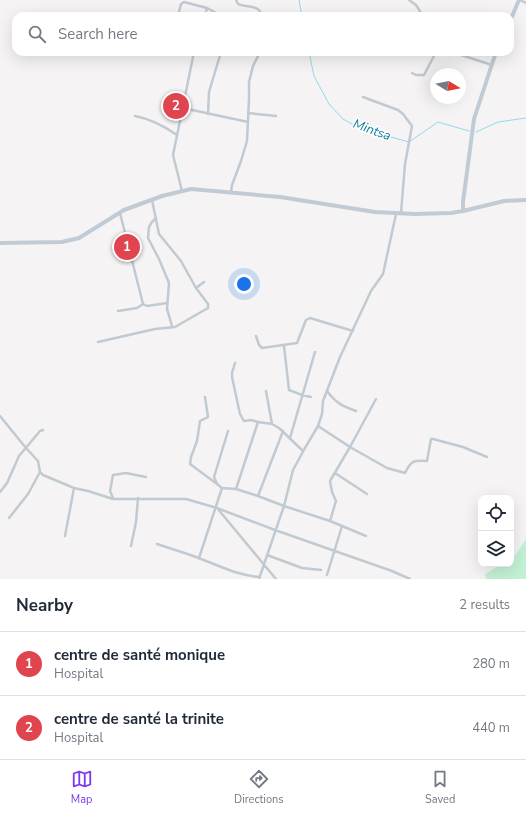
<!DOCTYPE html>
<html lang="en">
<head>
<meta charset="utf-8">
<style>
	body { margin:0; font-family:"Nunito Sans",sans-serif; background:#f2f2f3; color:#1f2937 }
	.controls { position:absolute; right:12px; bottom:12px; display:grid; overflow:hidden; border-radius:8px; box-shadow:0 4px 16px #0002 }
	.controls button { width:36px; height:36px; display:grid; place-items:center; padding:0; border:0; border-bottom:1px solid #e0e1e3; background:#fff; color:#1f2937; font:20px sans-serif }
	.compass { position:absolute; left:430px; top:68px; width:36px; height:36px; border-radius:50%; background:#fff; box-shadow:0 4px 16px #0002; rotate:100deg }
	.you { position:absolute; left:244px; top:284px; width:14px; height:14px; margin:-10px; border:3px solid #fff; border-radius:50%; background:#1a73e8; box-shadow:0 0 0 6px #1a73e833 }
	.badge { display:grid; place-items:center; width:26px; height:26px; border-radius:50%; background:#7c3aed; color:#fff; font-size:13px; font-weight:700 }
	.pin { position:absolute; translate:-50% -50%; border:2px solid #fff; box-shadow:0 1px 4px #0006 }
	.list { margin:0; padding:0; list-style:none }
	h2 { display:flex; justify-content:space-between; align-items:center; height:52px; margin:0; padding:0 16px; font-size:17px }
	h2 small { font-size:13px; font-weight:400; color:#747a83 }
	.list li { display:grid; grid-template-columns:26px 1fr auto; gap:12px; align-items:center; box-sizing:border-box; height:64px; padding:0 16px; border-top:1px solid #e0e1e3 }
	.list b { display:block; font-size:15px; white-space:nowrap }
	.list p { margin:0; font-size:13px; white-space:nowrap; color:#747a83 }
	.list em { font-size:13px; font-style:normal; color:#747a83 }
	.icon { flex:none; width:22px; height:22px; fill:none; stroke:currentColor; stroke-width:2; stroke-linecap:round; stroke-linejoin:round }
	.map { position:relative; flex:none; width:526px; height:579px; overflow:hidden }
	.search { position:absolute; background:#fff; box-shadow:0 4px 16px #0002; left:12px; right:12px; top:12px; height:44px; display:flex; align-items:center; gap:10px; box-sizing:border-box; padding:0 14px; border-radius:12px; color:#747a83; font-size:15px }
	.sheet { height:180px; background:#fff }
	nav { display:flex; justify-content:space-around; align-items:center; box-sizing:border-box; height:56px; border-top:1px solid #e0e1e3; background:#fff; font-size:11px; color:#747a83 }
	nav a { display:grid; justify-items:center; gap:2px }
	nav .on { color:#7c3aed }
	.map>svg:first-child { display:block }
	.green { fill:#c3f1d5 }
	.lines { fill:none; stroke-linecap:round; stroke-linejoin:round }
	.stream { stroke:#90daee; stroke-width:1 }
	.street { stroke:#c1cad2; stroke-width:2.5 }
	.secondary { stroke:#c1cbd6; stroke-width:4 }
	.labels { text-anchor:middle; dominant-baseline:central; stroke-width:3; stroke-linejoin:round; paint-order:stroke }
	.water-label { font-size:13px; font-style:italic; fill:#0c7c9b; stroke:#fff }
</style>
</head>
<body>
<div class="map">
<svg width="526" height="579" viewBox="0 0 526 579">
	<rect width="100%" height="100%" fill="#f5f3f3"/>
	<path class="green" d="M526 539V579H486L485 574 502 564H511V559L514 557Z"/>
	<g class="lines">
		<path class="stream" d="M299 0 302 16
			M309 52 314 76 329 104 343 119 359 128 409 142 438 122 469 131
			M476 132 498 122 526 118"/>
		<path class="street" d="M236 0 238 4C246 8 254 4 260 11L261 16
			M409 0 416 5 423 16
			M520 0 526 3
			M178 16 181 4 184 2 207 8 222 16
			M205 16 207 8
			M452 52 492 65
			M412 73 416 75H424L436 52
			M363 97 398 110 403 114 412 126 405 164 401 213
			M183 108 248 122
			M248 113 276 116
			M208 114 209 92 221 52
			M135 116C151 119 164 126 177 135
			M182 191 173 155 194 52
			M231 192 232 185 241 161 247 141 249 99V82L253 66 260 52
			M152 200 159 234 181 261 196 288 204 282
			M120 213 143 304 147 306 167 303
			M156 218 152 222 149 227 148 238 159 259 169 283 167 309 172 326
			M118 311 137 308 143 304
			M256 336 259 345 262 348 297 343 306 320 310 318 353 331
			M98 342 155 329 175 327 208 308V304L196 288
			M284 346 289 390 302 395 311 397
			M235 363 232 373V377L240 414 244 421 251 420 258 422
			M266 391 272 424
			M327 391C336 403 342 406 356 411
			M205 397 208 417 200 421 197 441 191 457 190 464 217 484
			M0 416 26 448 38 461 40 472 43 475 74 488 65 536
			M318 426 350 447 387 468 405 473C411 461 413 460 427 461L431 439H433L463 447 487 457
			M290 438 315 352
			M335 473 367 494
			M74 488 88 491 113 499H186L217 508 275 530 392 571 410 579
			M222 488 217 484 214 477 228 431
			M236 489 258 422 272 424 279 428 303 451
			M0 492 7 483 19 456 40 431 43 430
			M258 496 283 431
			M113 498 110 491 113 475 126 473 146 477
			M217 508 276 579
			M9 518 28 494 40 472
			M330 521 336 501 332 492 330 481 350 447 376 399
			M157 544C171 549 187 553 201 559 220 566 239 576 260 577
			M131 546 136 522 138 498
			M267 555 302 568 321 570
			M199 558 222 488 236 489 258 496 284 506 330 521 366 536
			M327 575 342 526
			M259 579 284 506 293 470 305 448 318 426 322 414 323 401 340 357 371 291 383 274 396 214"/>
		<path class="secondary" d="M510 21 519 0
			M463 211V202L474 119 496 52
			M0 243 62 242 79 238 124 210 162 196 191 189 280 197 375 212 415 214 451 213 463 211 504 201 526 200"/>
	</g>
	<g class="labels">
		<g class="water-label">
			<text transform="translate(372 130) rotate(20)">Mintsa</text>
		</g>
	</g>
</svg>
<div class="controls">
<button><svg class="icon" aria-label="locate" viewBox="0 0 24 24"><circle cx="12" cy="12" r="6"/><path d="M12 2v4M12 18v4M2 12h4M18 12h4"/></svg></button>
<button><svg class="icon" aria-label="layers" viewBox="0 0 24 24"><path d="M12 4l9 5-9 5-9-5zM3 14l9 5 9-5"/></svg></button>
</div>
<svg class="compass" viewBox="-18 -18 36 36"><path d="M0-13l5 13h-10z" fill="#e53935"/><path d="M0 13l5-13h-10z" fill="#747a83"/></svg>
<div class="you"></div>
<div class="pin badge" style="left:127px;top:247px;background:#e0444e">1</div>
<div class="pin badge" style="left:176px;top:106px;background:#e0444e">2</div>
<div class="search"><svg class="icon" aria-label="search" viewBox="0 0 24 24"><circle cx="10" cy="10" r="6"/><path d="M15 15l6 6"/></svg>Search here</div>
</div>
<section class="sheet">
<h2>Nearby<small>2 results</small></h2>
<ul class="list">
<li><span class="badge" style="background:#e0444e">1</span><div><b>centre de santé monique</b><p>Hospital</p></div><em>280 m</em></li>
<li><span class="badge" style="background:#e0444e">2</span><div><b>centre de santé la trinite</b><p>Hospital</p></div><em>440 m</em></li>
</ul>
</section>
<nav>
<a class="on"><svg class="icon" aria-label="map" viewBox="0 0 24 24"><path d="M3 6l6-2 6 2 6-2v14l-6 2-6-2-6 2zM9 4v14M15 6v14"/></svg>Map</a>
<a><svg class="icon" aria-label="directions" viewBox="0 0 24 24"><path d="M12 3l9 9-9 9-9-9zM9 14v-3h6M13 9l2 2-2 2"/></svg>Directions</a>
<a><svg class="icon" aria-label="saved" viewBox="0 0 24 24"><path d="M7 4h10v16l-5-4-5 4z"/></svg>Saved</a>
</nav>
</body>
</html>
